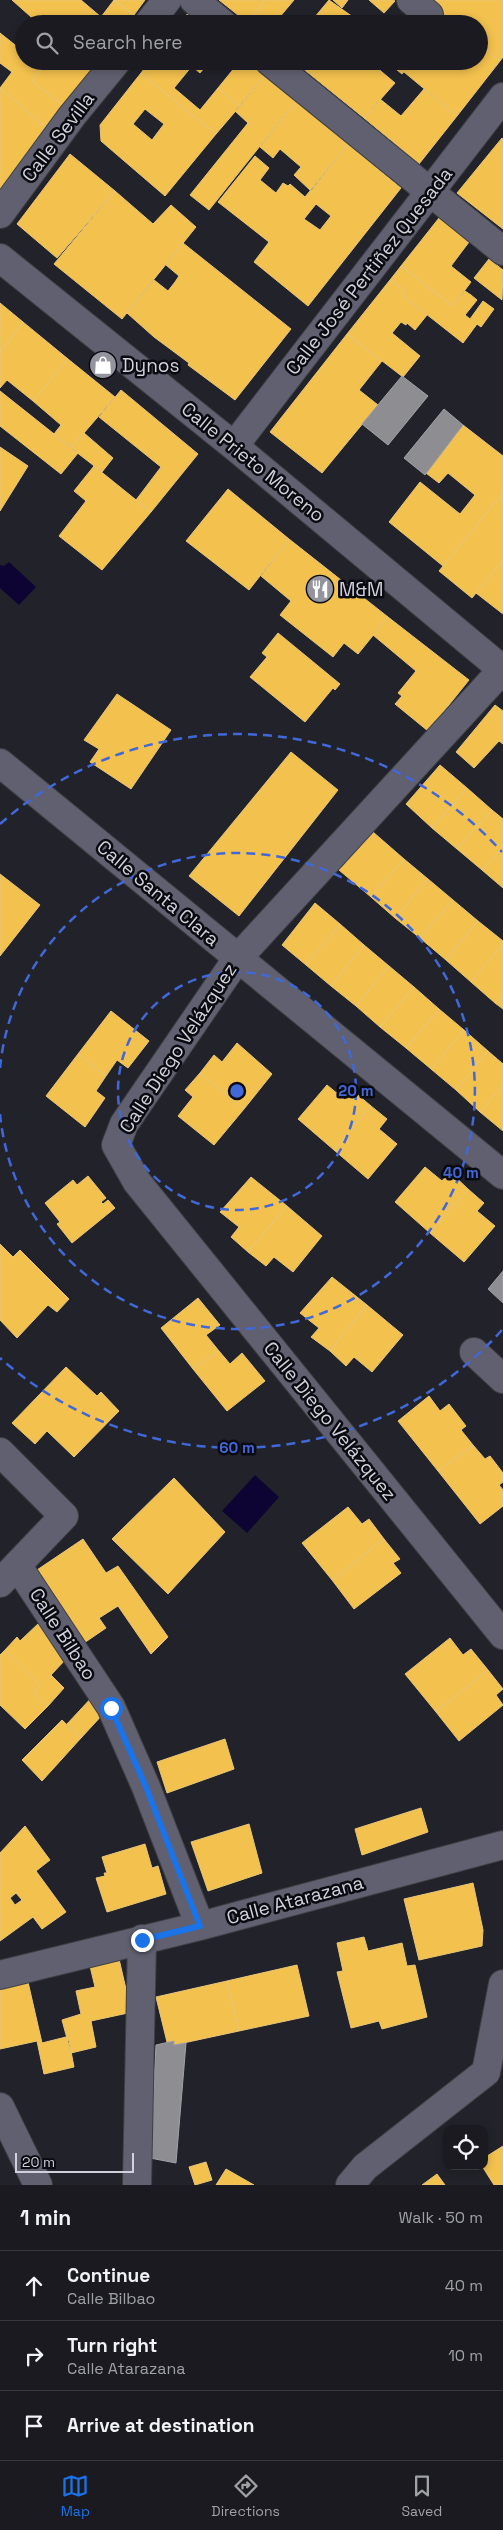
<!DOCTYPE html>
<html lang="en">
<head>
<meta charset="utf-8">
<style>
	body { margin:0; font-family:"Space Grotesk",sans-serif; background:#232329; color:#f1f3f6 }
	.controls { position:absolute; right:15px; bottom:15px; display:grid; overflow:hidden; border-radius:10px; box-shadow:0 2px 8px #0003 }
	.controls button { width:45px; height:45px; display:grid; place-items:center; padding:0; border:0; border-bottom:1px solid #38383e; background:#1a1a20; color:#f1f3f6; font:25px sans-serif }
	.scale { position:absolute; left:15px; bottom:12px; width:119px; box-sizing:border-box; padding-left:5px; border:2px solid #d0d1db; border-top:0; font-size:14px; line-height:18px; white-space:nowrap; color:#d0d1db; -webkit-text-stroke:4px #0a0a11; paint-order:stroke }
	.stop { position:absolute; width:15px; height:15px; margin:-11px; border:4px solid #1a73e8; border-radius:50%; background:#fff }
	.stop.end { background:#1a73e8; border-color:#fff; box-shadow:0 1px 5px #0008 }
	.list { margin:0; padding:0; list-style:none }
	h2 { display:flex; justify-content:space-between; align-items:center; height:65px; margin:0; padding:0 20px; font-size:21px }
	h2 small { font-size:16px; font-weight:400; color:#9fa1a5 }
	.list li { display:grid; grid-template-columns:32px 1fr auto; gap:15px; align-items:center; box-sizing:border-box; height:70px; padding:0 20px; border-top:1px solid #38383e }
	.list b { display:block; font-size:19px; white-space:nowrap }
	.list p { margin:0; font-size:16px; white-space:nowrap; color:#9fa1a5 }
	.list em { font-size:16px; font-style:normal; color:#9fa1a5 }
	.icon { flex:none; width:28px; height:28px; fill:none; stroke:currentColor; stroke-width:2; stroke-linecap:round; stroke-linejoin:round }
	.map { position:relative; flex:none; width:503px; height:2185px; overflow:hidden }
	.search { position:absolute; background:#1a1a20; box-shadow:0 2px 8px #0003; left:15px; right:15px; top:15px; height:55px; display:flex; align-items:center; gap:12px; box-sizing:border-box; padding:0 18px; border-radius:28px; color:#9fa1a5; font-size:19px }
	.sheet { height:275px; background:#1a1a20 }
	nav { display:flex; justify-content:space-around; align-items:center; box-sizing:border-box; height:70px; border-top:1px solid #38383e; background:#1a1a20; font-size:14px; color:#9fa1a5 }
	nav a { display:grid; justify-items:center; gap:2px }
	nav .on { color:#1a73e8 }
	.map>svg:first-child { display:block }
	.water { fill:#0e0434 }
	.homes { fill:#f2c14e; stroke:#e8c678; fill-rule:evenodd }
	.industry { fill:#8d8d92; stroke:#a1a1a8 }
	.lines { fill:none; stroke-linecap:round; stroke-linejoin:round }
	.minor-casing { stroke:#3f4045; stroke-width:30 }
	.minor { stroke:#606070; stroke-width:28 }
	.route { stroke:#1a73e8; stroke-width:6 }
	.ring { fill:none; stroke:#4168d9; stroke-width:2.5; stroke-dasharray:9 6 }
	.labels { text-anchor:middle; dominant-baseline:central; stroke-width:5; stroke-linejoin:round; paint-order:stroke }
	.street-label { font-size:19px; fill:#d0d1db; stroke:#0a0a11 }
	.poi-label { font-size:19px; fill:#d0d1db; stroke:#0a0a11; text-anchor:start }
	.centre { fill:#4168d9; stroke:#0a0a11; stroke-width:2.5 }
	.ring-label { font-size:15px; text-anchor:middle; font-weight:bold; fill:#4168d9; stroke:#0a0a11; stroke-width:5; stroke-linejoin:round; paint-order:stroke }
</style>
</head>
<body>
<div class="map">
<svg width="503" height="2185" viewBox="0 0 503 2185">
	<rect width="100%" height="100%" fill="#22232a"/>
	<path class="water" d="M9 562 36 587 19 605 0 588V565L4 566Z
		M255 1475 279 1497 247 1533 222 1511Z"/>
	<path class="homes" d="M12 0H81L101 17 114 0 134 15 127 24H39Z
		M114 0H145L134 15Z
		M219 0H265L248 23Z
		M265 0H294L278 19 285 24 248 23Z
		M329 0 353 17 348 24H309Z
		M333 0H348L342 8Z
		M369 0H393L395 1 384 13Z
		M427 0H503V57L500 61 479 44V24H455Z
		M189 12 203 24H179Z
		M353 17 362 24H348Z
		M0 33 24 52V61H36L43 67 32 81 64 106 47 128 0 88 12 72 0 63Z
		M479 44 500 61 457 116 404 72 412 61H439L443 65 447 61H479Z
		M87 61 94 67 64 106 32 81 43 67 38 61Z
		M150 61H186L192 66 174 88 200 110 218 88 240 106 216 134 141 73Z
		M186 61H210L200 73Z
		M240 61H248L265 75 240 106 218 88Z
		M294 61H316L307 72Z
		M316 61H369L395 83 364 118 307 72Z
		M386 61H409L411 63 402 74Z
		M141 73 216 134 165 196 101 141 100 125ZM145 109 164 124 152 140 133 124Z
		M265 75 296 101 209 210 190 195 248 123 235 111Z
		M0 88 47 128 0 191Z
		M424 89 457 116 419 164 364 118 380 99 401 116Z
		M296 101 348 144 311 191 294 175 301 167 280 149 273 158 260 147Z
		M502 138 503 139V229L457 193Z
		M348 144 401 188 308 306 254 262 269 242 218 202 255 156 269 168 260 180 276 193 283 183 288 186 290 184 305 197ZM316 204 331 216 320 230 304 219Z
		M70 154 115 191 57 258 17 224Z
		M115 191 153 224 171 205 196 227 122 319 54 264Z
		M439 218 469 242 451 266 471 282 453 306 401 266Z
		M183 243 291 329 235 400 188 365 189 363 154 337 127 313 154 280 168 291 175 282 179 276 166 265Z
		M489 259 503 270 502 300 474 278Z
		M401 266 453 306 465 291 471 295 477 300 465 315 470 319 483 301 494 309 481 327 477 324 463 343 402 295 405 291 390 280Z
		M390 280 405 291 402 295 427 315 415 330 407 323 406 325 401 322 392 333 420 356 403 377 347 334Z
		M0 303 23 322 0 352Z
		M23 322 68 359 33 401 7 380 0 388V352Z
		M347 334 382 361 359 390 378 405 322 473 270 432Z
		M68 359 115 397 71 448 54 434 61 425 33 401Z
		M121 390 198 454 151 512 136 500 161 467 99 417Z
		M0 391 78 453 61 474 0 426Z
		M463 425 503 456V493L443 566 389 522 420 482 460 514 475 495 448 473 439 483 426 473Z
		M84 433 113 458 102 472 71 448Z
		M0 447 28 466 0 511Z
		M94 466 151 512 102 570 59 536 86 501 74 491Z
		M228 489 289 539 249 590 186 541Z
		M503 493V560L472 598 439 571Z
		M289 539 388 617 358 654 344 643 333 657 280 615 291 601 261 576Z
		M503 560V614L476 593Z
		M388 617 469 680 428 731 395 704 402 696 398 693 416 671 373 635Z
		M278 633 340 684 335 690 333 688 305 722 250 677 267 657 262 653Z
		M117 694 171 730 131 789 90 762 99 749 84 740Z
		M495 705 503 711V744L499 741 474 768 456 752Z
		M291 752 338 790 239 916 189 876Z
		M440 765 467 788 432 828 406 804Z
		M467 788 492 810 457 849 432 828Z
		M492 810 503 819V847L482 870 457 849Z
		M373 832 404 859 371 897 339 870Z
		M503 847V888L482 870Z
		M404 859 428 879 395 918 371 897Z
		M0 874 40 905 0 956Z
		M428 879 453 900 420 938 395 918Z
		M453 900 478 921 446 960 420 938Z
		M315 903 340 924 306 965 282 945Z
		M478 921 503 941V944L471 982 446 960Z
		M340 924 364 945 331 986 306 965Z
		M503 944V994L495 1003 471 982Z
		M364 945 389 966 356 1006 331 986Z
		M389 966 414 987 380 1027 356 1006Z
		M414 987 439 1009 406 1048 380 1027Z
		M503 994V1009L495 1003Z
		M439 1009 464 1030 431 1069 406 1048Z
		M111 1011 149 1041 128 1068 117 1060 106 1076 78 1054Z
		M464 1030 488 1051 456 1090 431 1069Z
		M237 1043 272 1074 244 1109 200 1073 214 1055 222 1062Z
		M488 1051 503 1064V1085L480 1112 456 1090Z
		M78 1054 106 1076 96 1091 105 1098 85 1127 46 1096Z
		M200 1073 244 1109 214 1145 178 1116 193 1097 185 1090Z
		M327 1085 345 1100 352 1090 371 1106 334 1150 298 1119Z
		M503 1085V1131L480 1112Z
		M371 1106 387 1119 379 1129 397 1144 368 1179 334 1150Z
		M425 1167 442 1181 450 1172 468 1189 430 1233 395 1202Z
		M88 1176 106 1198 101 1202 103 1204 108 1200 115 1208 72 1243 57 1224 60 1222 45 1203 73 1180 77 1185Z
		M251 1177 287 1206 248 1252 231 1237 239 1227 220 1212Z
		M468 1189 484 1203 477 1211 495 1226 464 1262 430 1233Z
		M287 1206 322 1236 293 1272 274 1257 266 1266 248 1252Z
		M0 1244 13 1257 20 1250 69 1299 57 1312 48 1305 17 1338 0 1320Z
		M332 1277 367 1305 330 1351 311 1337 319 1328 300 1313Z
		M198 1298 220 1325 206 1335 219 1351 193 1369 161 1328Z
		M367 1305 403 1335 372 1372 354 1357 346 1366 330 1351Z
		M219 1351 230 1364 242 1353 265 1381 227 1411 193 1369Z
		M66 1367 97 1396 101 1392 119 1411 74 1457 47 1431 35 1444 12 1423Z
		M429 1396 440 1411 449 1404 466 1426 461 1430 473 1445 438 1471 398 1421Z
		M473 1445 485 1459 490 1456 503 1473V1482L499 1485 503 1490V1506L480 1524 438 1471Z
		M174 1478 225 1532 168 1594 112 1539Z
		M348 1507 362 1524 369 1519 384 1539 332 1580 302 1543Z
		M83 1539 106 1573 118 1566 168 1637 151 1654 118 1606 99 1618 106 1628 84 1643 34 1572Z
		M384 1539 400 1559 393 1563 401 1573 354 1609 332 1580Z
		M40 1622 67 1658 51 1675 64 1688 48 1706 34 1692 40 1685 5 1650 17 1637 20 1641Z
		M450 1638 463 1655 471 1649 488 1670 436 1712 405 1674Z
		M5 1650 40 1685 34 1692 48 1706 25 1729 0 1705V1655Z
		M488 1670 503 1689 496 1695 503 1705 459 1741 436 1712Z
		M94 1695 105 1712 81 1738 67 1724Z
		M62 1720 81 1738 42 1781 22 1760Z
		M225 1739 234 1769 167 1793 157 1762Z
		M421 1808 428 1832 362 1855 355 1829Z
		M249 1824 262 1873 208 1891 191 1842Z
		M25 1826 50 1860 36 1871 66 1912 42 1929 33 1917 0 1941V1853ZM16 1893 22 1900 15 1905 10 1898Z
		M145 1844 152 1868 158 1866 166 1894 107 1912 96 1878 105 1876 104 1873H107L102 1857Z
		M473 1883 483 1930 482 1946 419 1960 404 1899Z
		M364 1937 368 1951 402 1943 407 1966 415 1965 427 2017 382 2029 379 2021 351 2028 337 1972 343 1971 337 1943Z
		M119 1959 129 2002 128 2013 91 2021 96 2047 71 2053 62 2020 81 2014 76 1991 95 1987 90 1966Z
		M297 1965 309 2016 239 2031 227 1981Z
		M227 1981 239 2031 174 2045V2041L167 2042 156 1997Z
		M28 1982 42 2043 66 2037 69 2041 74 2067 44 2074 37 2041 0 2049V1989Z
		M503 2146V2185H494L482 2166H484V2158Z
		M206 2162 212 2180 195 2185 189 2167Z
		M226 2169 254 2185H216Z
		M437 2174 445 2185H422Z"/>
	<path class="industry" d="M402 376 428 396 388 445 362 424Z
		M444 409 463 425 425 475 404 458Z
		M503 1271V1303L488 1289Z
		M174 2041V2045L186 2043 176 2163 150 2158 156 2045Z"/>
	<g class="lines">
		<g class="minor-casing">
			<path id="minor" d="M194 0 223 24
				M411 0 429 15
				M148 24 167 0
				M269 61 503 251
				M0 214 72 116 117 61
				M0 258 234 446 503 670
				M234 446 503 97
				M503 669 237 959 124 1124 116 1145 137 1182 503 1635
				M0 763 503 1175
				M474 1352 503 1379
				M0 1452 64 1516 0 1583
				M17 1565 111 1707 146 1787 200 1926
				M0 1975 200 1926 503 1845
				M0 2107 38 2185
				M137 2185 142 1939
				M350 2185 365 2167 486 2072 503 1984"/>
		</g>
		<use href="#minor" class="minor"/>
	</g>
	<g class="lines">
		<path class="route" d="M111 1708 146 1787 200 1926 142 1940"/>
	</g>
	<g class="ring">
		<circle cx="237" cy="1091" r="119"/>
		<path d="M0 1068A238 238 0 1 1 0 1114"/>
		<path d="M502 1330A357 357 0 0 1 0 1358M0 824A357 357 0 0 1 502 852"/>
	</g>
	<defs>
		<g id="shop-disc" transform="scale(1.4375)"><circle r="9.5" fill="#93949d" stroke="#0a0a11"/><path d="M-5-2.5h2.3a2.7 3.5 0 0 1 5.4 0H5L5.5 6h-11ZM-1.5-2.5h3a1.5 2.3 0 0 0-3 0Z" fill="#fff"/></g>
		<g id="restaurant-disc" transform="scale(1.4375)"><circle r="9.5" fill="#93949d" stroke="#0a0a11"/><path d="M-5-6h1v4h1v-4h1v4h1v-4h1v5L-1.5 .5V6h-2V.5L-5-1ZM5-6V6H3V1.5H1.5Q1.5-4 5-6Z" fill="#fff"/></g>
	</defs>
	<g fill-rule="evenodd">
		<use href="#shop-disc" x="103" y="365"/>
		<use href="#restaurant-disc" x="320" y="589"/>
	</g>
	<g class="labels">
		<g class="street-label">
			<text transform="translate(58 137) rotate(-53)">Calle Sevilla</text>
			<text transform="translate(369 271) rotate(-52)">Calle José Pertiñez Quesada</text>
			<text transform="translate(253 462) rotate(39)">Calle Prieto Moreno</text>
			<text transform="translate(158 893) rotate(40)">Calle Santa Clara</text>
			<text transform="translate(178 1048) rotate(-57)">Calle Diego Velázquez</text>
			<text transform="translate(330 1421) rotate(51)">Calle Diego Velázquez</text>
			<text transform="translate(63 1634) rotate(57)">Calle Bilbao</text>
			<text transform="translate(295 1900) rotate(-15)">Calle Atarazana</text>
		</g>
		<g class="poi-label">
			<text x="122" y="365">Dynos</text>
			<text x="339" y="589">M&amp;M</text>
		</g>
	</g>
	<circle cx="237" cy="1091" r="8" class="centre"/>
	<g class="ring-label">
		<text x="356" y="1096">20 m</text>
		<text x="461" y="1178">40 m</text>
		<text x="237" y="1453">60 m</text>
	</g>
</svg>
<div class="controls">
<button><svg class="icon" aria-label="locate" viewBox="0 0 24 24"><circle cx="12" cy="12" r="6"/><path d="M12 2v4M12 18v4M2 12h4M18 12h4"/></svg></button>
</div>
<div class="scale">20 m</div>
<div class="stop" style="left:111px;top:1708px"></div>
<div class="stop end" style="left:142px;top:1940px"></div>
<div class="search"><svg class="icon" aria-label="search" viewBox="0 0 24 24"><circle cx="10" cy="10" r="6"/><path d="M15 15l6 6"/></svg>Search here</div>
</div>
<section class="sheet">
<h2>1 min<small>Walk · 50 m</small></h2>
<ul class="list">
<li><svg class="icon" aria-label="ahead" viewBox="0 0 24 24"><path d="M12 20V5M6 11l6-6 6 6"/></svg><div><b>Continue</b><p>Calle Bilbao</p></div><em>40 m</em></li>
<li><svg class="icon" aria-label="right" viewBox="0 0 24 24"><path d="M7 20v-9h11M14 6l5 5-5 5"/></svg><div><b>Turn right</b><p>Calle Atarazana</p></div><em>10 m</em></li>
<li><svg class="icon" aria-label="arrive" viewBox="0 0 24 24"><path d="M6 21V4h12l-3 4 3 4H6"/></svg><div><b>Arrive at destination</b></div></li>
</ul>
</section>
<nav>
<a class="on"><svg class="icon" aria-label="map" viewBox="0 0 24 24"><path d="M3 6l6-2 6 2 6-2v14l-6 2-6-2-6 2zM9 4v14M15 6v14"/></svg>Map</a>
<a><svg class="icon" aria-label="directions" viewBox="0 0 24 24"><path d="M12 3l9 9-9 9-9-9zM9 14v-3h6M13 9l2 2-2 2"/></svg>Directions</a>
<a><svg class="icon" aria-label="saved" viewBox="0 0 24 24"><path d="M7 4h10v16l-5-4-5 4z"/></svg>Saved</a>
</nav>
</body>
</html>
